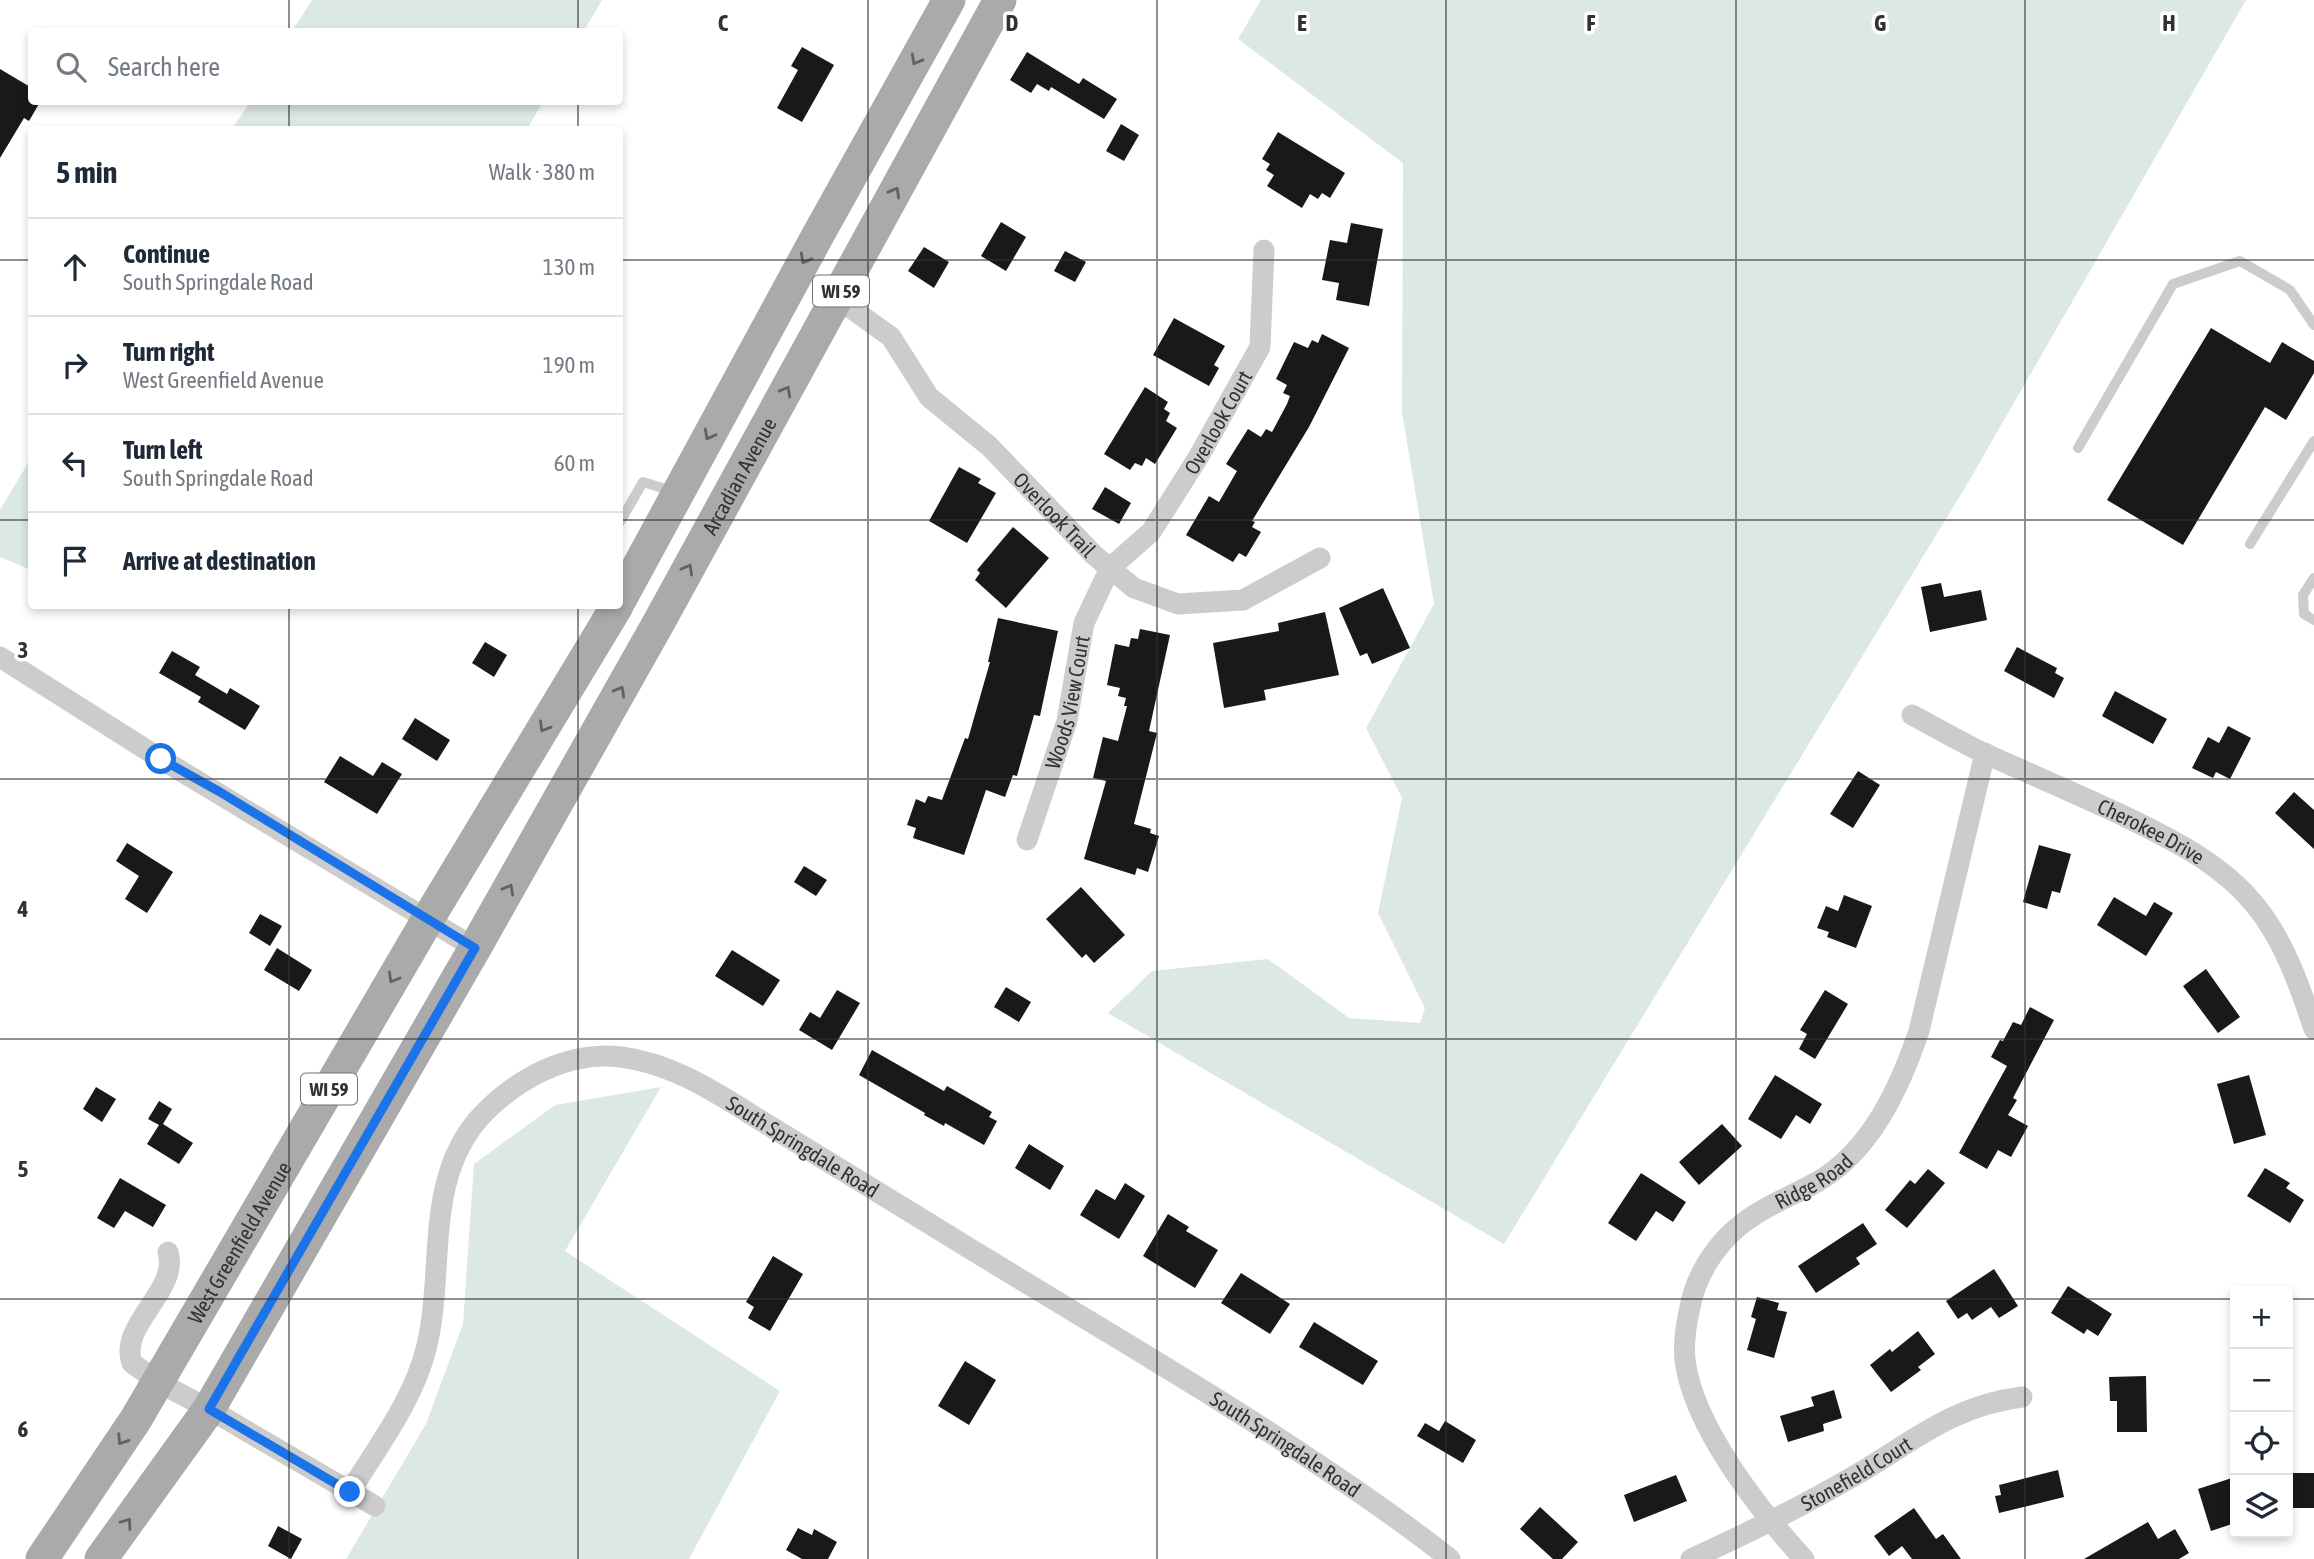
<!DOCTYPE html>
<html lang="en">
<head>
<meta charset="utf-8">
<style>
	body { margin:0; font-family:"Asap Condensed",sans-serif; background:#f2f2f3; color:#1f2937 }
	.controls { position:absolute; right:21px; bottom:21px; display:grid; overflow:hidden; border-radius:7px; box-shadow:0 4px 10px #0003 }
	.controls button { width:63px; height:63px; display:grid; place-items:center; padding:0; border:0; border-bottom:2px solid #e0e1e3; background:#fff; color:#1f2937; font:35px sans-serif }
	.stop { position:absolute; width:21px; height:21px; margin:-16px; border:5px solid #1a73e8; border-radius:50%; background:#fff }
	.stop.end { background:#1a73e8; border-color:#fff; box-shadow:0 2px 7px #0008 }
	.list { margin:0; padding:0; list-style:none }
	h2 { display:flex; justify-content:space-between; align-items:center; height:91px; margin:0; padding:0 28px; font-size:30px }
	h2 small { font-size:23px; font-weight:400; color:#747a83 }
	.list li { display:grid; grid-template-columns:46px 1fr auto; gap:21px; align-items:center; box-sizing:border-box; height:98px; padding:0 28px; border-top:2px solid #e0e1e3 }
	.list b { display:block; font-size:26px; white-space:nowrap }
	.list p { margin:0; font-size:23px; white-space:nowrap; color:#747a83 }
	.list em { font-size:23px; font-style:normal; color:#747a83 }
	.icon { flex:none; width:38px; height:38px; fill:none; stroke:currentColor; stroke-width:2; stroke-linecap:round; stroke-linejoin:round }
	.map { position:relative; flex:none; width:2314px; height:1559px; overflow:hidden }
	.search { position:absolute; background:#fff; box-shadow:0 4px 10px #0003; left:28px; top:28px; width:595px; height:77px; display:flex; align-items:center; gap:18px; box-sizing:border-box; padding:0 24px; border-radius:7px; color:#747a83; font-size:26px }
	.panel { position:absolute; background:#fff; box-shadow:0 4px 10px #0003; left:28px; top:126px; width:595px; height:483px; border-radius:7px }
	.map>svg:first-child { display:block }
	.green { fill:#dce8e5 }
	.building { fill:#191919 }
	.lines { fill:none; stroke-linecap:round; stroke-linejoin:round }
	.service { stroke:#ccc; stroke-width:10 }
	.minor { stroke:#ccc; stroke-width:21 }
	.primary { stroke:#aaa; stroke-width:33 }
	.oneway { stroke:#626262 }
	.route { stroke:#1a73e8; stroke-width:9 }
	.grid { fill:none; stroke:#323232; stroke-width:2; stroke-opacity:0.55 }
	.labels { text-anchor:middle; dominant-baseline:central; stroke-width:7; stroke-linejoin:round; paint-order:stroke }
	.shield { fill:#fff; stroke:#707070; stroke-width:2 }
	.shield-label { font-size:19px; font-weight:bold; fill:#323232 }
	.street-label { font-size:21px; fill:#323232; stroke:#fff }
	.grid-label { font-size:23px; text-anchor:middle; font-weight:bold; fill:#323232; stroke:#fff; stroke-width:7; stroke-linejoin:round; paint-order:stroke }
</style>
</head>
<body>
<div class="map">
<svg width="2314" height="1559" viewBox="0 0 2314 1559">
	<rect width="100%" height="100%" fill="#fff"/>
	<path class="green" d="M312 0H602L584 31H292Z
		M1261 0H2246L1966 486 1504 1244 1108 1013 1152 971 1268 959 1349 1018 1420 1023 1425 1008 1378 913 1402 798 1366 728 1434 604 1402 413 1403 163 1238 39Z
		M250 102H543L527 129H232Z
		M31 458V570L0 557V510Z
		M661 1087 565 1251 780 1391 689 1559H346L426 1424 463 1324 474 1164 555 1105Z"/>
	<path class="building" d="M802 47 834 65 802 122 777 108 798 70 791 66Z
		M1027 52 1079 84 1083 78 1117 99 1104 119 1051 87 1049 91 1037 84 1031 93 1010 80Z
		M0 69 32 88V102H40L29 121 24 118 0 158Z
		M1121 124 1139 135 1124 161 1106 151Z
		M1278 132 1345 173 1330 198 1322 193 1318 199 1310 194 1302 208 1267 186 1274 175 1266 170 1270 164 1262 159Z
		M1001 222 1026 237 1006 271 981 256Z
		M1351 223 1383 229 1369 306 1336 300 1339 283 1322 280 1330 240 1347 243Z
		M924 247 949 262 934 288 908 271Z
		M1065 251 1086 262 1075 282 1054 271Z
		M1174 318 1225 346 1214 365 1219 368 1209 386 1153 355Z
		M2211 328 2270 363 2282 342 2314 361V373L2286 420 2265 407 2183 545 2107 500Z
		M1322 334 1349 348 1309 427 1252 521 1255 522 1252 527 1261 532 1246 557 1239 553 1233 562 1186 535 1209 496 1219 502 1237 471 1226 464 1248 429 1261 437 1266 429 1272 432 1287 404 1290 396 1283 393 1287 385 1276 379 1294 342 1308 348 1312 340 1318 343Z
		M1145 387 1168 402 1164 409 1170 413 1166 421 1177 428 1155 464 1146 458 1142 466 1135 463 1130 470 1104 454Z
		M959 467 981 479 978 483 996 493 967 543 929 521Z
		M1105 487 1131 503 1119 524 1092 509Z
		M1013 527 1049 558 1006 608 975 580 980 573 977 570Z
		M1941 583 1944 597 1981 590 1987 620 1930 632 1921 587Z
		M1383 588 1410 648 1372 664 1367 653 1360 656 1339 608Z
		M1325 612 1339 675 1264 690 1266 700 1224 708 1213 643 1279 631 1278 623Z
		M998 618 1058 631 1040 716 1034 715 1017 776 1013 775 1005 797 986 790 964 855 913 838 916 828 907 825 916 799 925 803 928 796 942 800 965 738 968 739 990 662H988Z
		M1140 629 1170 635 1149 731 1157 733 1134 824 1151 829 1150 833 1159 836 1148 872 1137 868 1135 875 1084 859 1106 781 1093 778 1103 737 1118 741 1127 706H1124L1126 698 1118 696 1120 688 1107 685 1115 644 1129 647 1131 638 1138 639Z
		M485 642 507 655 494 677 472 663Z
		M2017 647 2057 668 2055 673 2064 678 2054 698 2004 671Z
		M172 651 200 667 195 675 227 694 230 688 260 706 245 730 198 702 201 697 159 673Z
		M2115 691 2167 719 2153 744 2102 716Z
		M415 718 450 740 437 761 402 739Z
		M2228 726 2251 738 2230 779 2216 772 2213 778 2192 768 2208 737 2219 743Z
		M340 756 373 776 382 762 402 774 377 814 324 782Z
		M1858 771 1880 785 1853 828 1830 814Z
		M2294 792 2314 810V849L2275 813Z
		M127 843 173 872 147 913 125 899 139 876 116 861Z
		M2039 845 2071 854 2060 893 2052 891 2047 909 2023 902Z
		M804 866 827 880 816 896 794 882Z
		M1081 887 1125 935 1094 963 1086 954 1082 958 1046 919Z
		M1844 895 1872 906 1856 948 1827 937 1829 932 1817 928 1826 906 1838 911Z
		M2114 897 2146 916 2154 902 2173 913 2146 956 2097 925Z
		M260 914 282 926 270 946 249 933Z
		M277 948 312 970 299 991 264 970Z
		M732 950 780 980 763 1006 715 976Z
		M2206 969 2240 1017 2218 1033 2183 986Z
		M1006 987 1031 1002 1019 1022 994 1007Z
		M837 990 860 1003 832 1050 799 1030 810 1012 820 1018Z
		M1825 990 1848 1004 1815 1059 1799 1049 1807 1034 1800 1030Z
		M2030 1007 2054 1020 2013 1098 2017 1100 2008 1115 2028 1126 2011 1157 1998 1150 1987 1169 1959 1153 2007 1066 1991 1057 2000 1040 2003 1041 2013 1022 2021 1025Z
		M872 1050 944 1091 947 1086 992 1112 989 1117 997 1121 984 1145 945 1123 944 1126 924 1115 925 1113 859 1075Z
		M1775 1075 1822 1104 1810 1124 1796 1115 1781 1139 1748 1119Z
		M2249 1075 2266 1135 2234 1144 2217 1084Z
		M96 1087 116 1099 102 1122 83 1109Z
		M159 1101 172 1109 163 1124 193 1143 179 1164 147 1144 159 1125 148 1119Z
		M1722 1124 1742 1146 1699 1185 1679 1162Z
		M1029 1144 1064 1166 1050 1190 1015 1168Z
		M2265 1168 2290 1183 2286 1188 2304 1200 2290 1223 2247 1196Z
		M1928 1169 1945 1183 1907 1228 1885 1210 1910 1180 1915 1184Z
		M1641 1173 1686 1202 1673 1222 1656 1211 1636 1241 1608 1223Z
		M120 1178 166 1205 153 1227 125 1211 114 1228 97 1218Z
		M1125 1183 1145 1196 1119 1239 1080 1215 1096 1189 1115 1200Z
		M1168 1214 1189 1227 1186 1231 1218 1250 1195 1288 1143 1256Z
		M1863 1223 1877 1244 1856 1258 1860 1264 1816 1293 1798 1266Z
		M773 1256 803 1274 770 1331 748 1318 754 1307 746 1302Z
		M1994 1269 2018 1306 1999 1318 1991 1307 1972 1320 1967 1313 1958 1319 1946 1301Z
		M1241 1273 1290 1304 1270 1334 1221 1303Z
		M2068 1286 2112 1314 2098 1336 2087 1329 2084 1334 2051 1313Z
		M1757 1297 1779 1303 1777 1310 1787 1312 1774 1358 1747 1350 1756 1319 1751 1317Z
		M1314 1322 1378 1361 1363 1385 1299 1347Z
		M1918 1331 1935 1354 1918 1367 1921 1370 1891 1392 1870 1365 1890 1349 1892 1352Z
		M965 1361 996 1380 969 1425 938 1406Z
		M2146 1376 2147 1432H2117V1401H2110L2109 1377Z
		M1834 1390 1842 1418 1823 1424 1824 1431 1788 1442 1780 1416 1814 1406 1811 1397Z
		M1445 1421 1476 1440 1463 1463 1417 1436 1425 1423 1439 1431Z
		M2058 1470 2064 1497 1999 1513 1995 1496 2001 1495 1999 1485Z
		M2290 1473H2314V1508H2290Z
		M1676 1475 1687 1501 1634 1522 1624 1495Z
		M2235 1477V1523L2211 1531 2198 1489Z
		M1540 1507 1578 1542 1562 1559H1553L1520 1529Z
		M1914 1508 1936 1539 1943 1534 1961 1559H1912L1902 1546 1889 1556 1874 1536Z
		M2148 1522 2158 1539 2175 1529 2189 1553 2179 1559H2084Z
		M278 1526 302 1539 291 1559 268 1546Z
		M798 1528 812 1535 814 1529 837 1542 828 1559H802L786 1550Z"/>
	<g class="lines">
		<path class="service" d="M2078 448 2173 284 2240 261 2290 290 2314 325
			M620 522 643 482 675 492
			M2250 544 2314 441
			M2314 578 2303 595 2304 614 2314 620"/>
		<g class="minor">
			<path id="s1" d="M837 298 891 337 929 397 989 446 1094 555 1134 588 1178 604 1243 600 1320 558"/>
			<path d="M0 657 161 759 475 948"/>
			<path id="s2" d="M1912 715C1937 728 1962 743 1988 755 2033 775 2079 795 2124 816 2171 839 2221 863 2255 905 2284 940 2300 987 2314 1029"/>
			<path id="s3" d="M1027 840 1067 721 1084 623 1110 568 1151 532 1199 456 1260 347 1264 250"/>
			<path d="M168 1252C180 1290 118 1325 132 1363L158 1382 209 1409 375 1506"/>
			<path id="s4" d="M350 1492C377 1447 413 1401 426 1349 446 1271 422 1178 483 1114 518 1078 570 1050 621 1057 678 1064 725 1099 773 1128 828 1162 883 1195 938 1229 1067 1309 1199 1384 1325 1469 1368 1498 1410 1527 1450 1559"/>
			<path id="s5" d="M1691 1559C1746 1534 1801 1507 1854 1476 1913 1442 1951 1406 2022 1397"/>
			<path id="s6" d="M1804 1559C1759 1510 1693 1426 1685 1360 1683 1342 1686 1325 1690 1307 1696 1276 1714 1247 1738 1227 1762 1207 1790 1197 1817 1182 1871 1151 1900 1087 1919 1031L1985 753"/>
		</g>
		<g class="primary">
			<path d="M620 600 818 235 949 0"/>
			<path id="s7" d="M42 1559 136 1419 428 919 617 606"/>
			<path id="s8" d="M101 1559 209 1409 475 948 659 622 1000 0"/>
		</g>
	</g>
	<defs><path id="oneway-chevron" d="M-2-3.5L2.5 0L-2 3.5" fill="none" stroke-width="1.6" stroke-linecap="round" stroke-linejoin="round" transform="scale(1.75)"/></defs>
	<g class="oneway">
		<use href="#oneway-chevron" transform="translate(916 60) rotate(119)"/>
		<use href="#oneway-chevron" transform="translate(895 192) rotate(-61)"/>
		<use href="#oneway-chevron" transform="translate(805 259) rotate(119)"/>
		<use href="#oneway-chevron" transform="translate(786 391) rotate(-61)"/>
		<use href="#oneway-chevron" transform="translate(709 435) rotate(118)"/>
		<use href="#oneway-chevron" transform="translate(688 569) rotate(-61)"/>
		<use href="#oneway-chevron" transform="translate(620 691) rotate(-61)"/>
		<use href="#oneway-chevron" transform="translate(544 727) rotate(121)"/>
		<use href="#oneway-chevron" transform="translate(509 889) rotate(-61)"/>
		<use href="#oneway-chevron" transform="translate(393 978) rotate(120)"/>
		<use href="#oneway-chevron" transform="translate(122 1440) rotate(123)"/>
		<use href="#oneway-chevron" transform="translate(127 1523) rotate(-54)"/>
	</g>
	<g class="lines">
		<path class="route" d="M161 759 220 792 475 948 209 1409 350 1492"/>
	</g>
	<path class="grid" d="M289 0V32M578 0V32M868 0V1559M1157 0V1559M1446 0V1559M1736 0V1559M2025 0V1559M289 102V130M578 102V130M0 260H32M620 260H2314M0 520H32M620 520H2314M289 606V1559M578 606V1559M0 779H2314M0 1039H2314M0 1299H2235M2288 1299H2314"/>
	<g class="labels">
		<g class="shield">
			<rect x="813" y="275.5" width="56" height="31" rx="5"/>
			<rect x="301" y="1073.5" width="56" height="31" rx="5"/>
		</g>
		<g class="shield-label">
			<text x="841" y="291">WI 59</text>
			<text x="329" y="1089">WI 59</text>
		</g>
		<g class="street-label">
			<text stroke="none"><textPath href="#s3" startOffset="469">Overlook Court</textPath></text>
			<text stroke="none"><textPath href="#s8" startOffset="1258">Arcadian Avenue</textPath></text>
			<text stroke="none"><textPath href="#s1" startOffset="310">Overlook Trail</textPath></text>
			<text stroke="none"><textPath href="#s3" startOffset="144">Woods View Court</textPath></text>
			<text stroke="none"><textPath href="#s2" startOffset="266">Cherokee Drive</textPath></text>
			<text stroke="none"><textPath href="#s4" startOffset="768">South Springdale Road</textPath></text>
			<text stroke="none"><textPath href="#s6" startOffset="472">Ridge Road</textPath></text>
			<text stroke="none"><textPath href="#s7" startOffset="373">West Greenfield Avenue</textPath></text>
			<text stroke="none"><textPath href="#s4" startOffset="1335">South Springdale Road</textPath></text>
			<text stroke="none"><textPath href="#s5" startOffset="186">Stonefield Court</textPath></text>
		</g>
	</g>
	<g class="grid-label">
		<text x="723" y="31">C</text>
		<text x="1012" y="31">D</text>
		<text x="1302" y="31">E</text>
		<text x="1591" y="31">F</text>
		<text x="1880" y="31">G</text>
		<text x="2169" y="31">H</text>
		<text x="23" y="658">3</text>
		<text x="23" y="917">4</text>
		<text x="23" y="1177">5</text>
		<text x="23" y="1437">6</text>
	</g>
</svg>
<div class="controls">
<button>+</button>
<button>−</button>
<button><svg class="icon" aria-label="locate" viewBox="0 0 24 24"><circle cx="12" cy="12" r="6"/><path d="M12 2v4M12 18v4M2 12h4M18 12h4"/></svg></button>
<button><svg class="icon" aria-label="layers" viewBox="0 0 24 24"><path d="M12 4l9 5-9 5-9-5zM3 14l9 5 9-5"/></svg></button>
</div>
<div class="stop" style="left:161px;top:759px"></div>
<div class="stop end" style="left:350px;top:1492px"></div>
<div class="search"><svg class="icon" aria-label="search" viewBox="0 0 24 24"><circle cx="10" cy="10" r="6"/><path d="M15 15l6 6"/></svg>Search here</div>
<section class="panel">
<h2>5 min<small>Walk · 380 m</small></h2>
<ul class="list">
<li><svg class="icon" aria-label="ahead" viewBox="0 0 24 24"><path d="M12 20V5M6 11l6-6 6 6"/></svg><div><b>Continue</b><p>South Springdale Road</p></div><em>130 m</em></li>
<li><svg class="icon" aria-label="right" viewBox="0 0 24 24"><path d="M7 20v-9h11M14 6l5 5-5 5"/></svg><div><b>Turn right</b><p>West Greenfield Avenue</p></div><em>190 m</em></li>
<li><svg class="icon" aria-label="left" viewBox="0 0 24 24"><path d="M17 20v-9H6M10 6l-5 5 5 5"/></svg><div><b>Turn left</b><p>South Springdale Road</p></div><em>60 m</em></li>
<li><svg class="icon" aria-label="arrive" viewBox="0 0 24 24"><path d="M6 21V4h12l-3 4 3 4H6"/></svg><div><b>Arrive at destination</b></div></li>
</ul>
</section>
</div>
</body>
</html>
